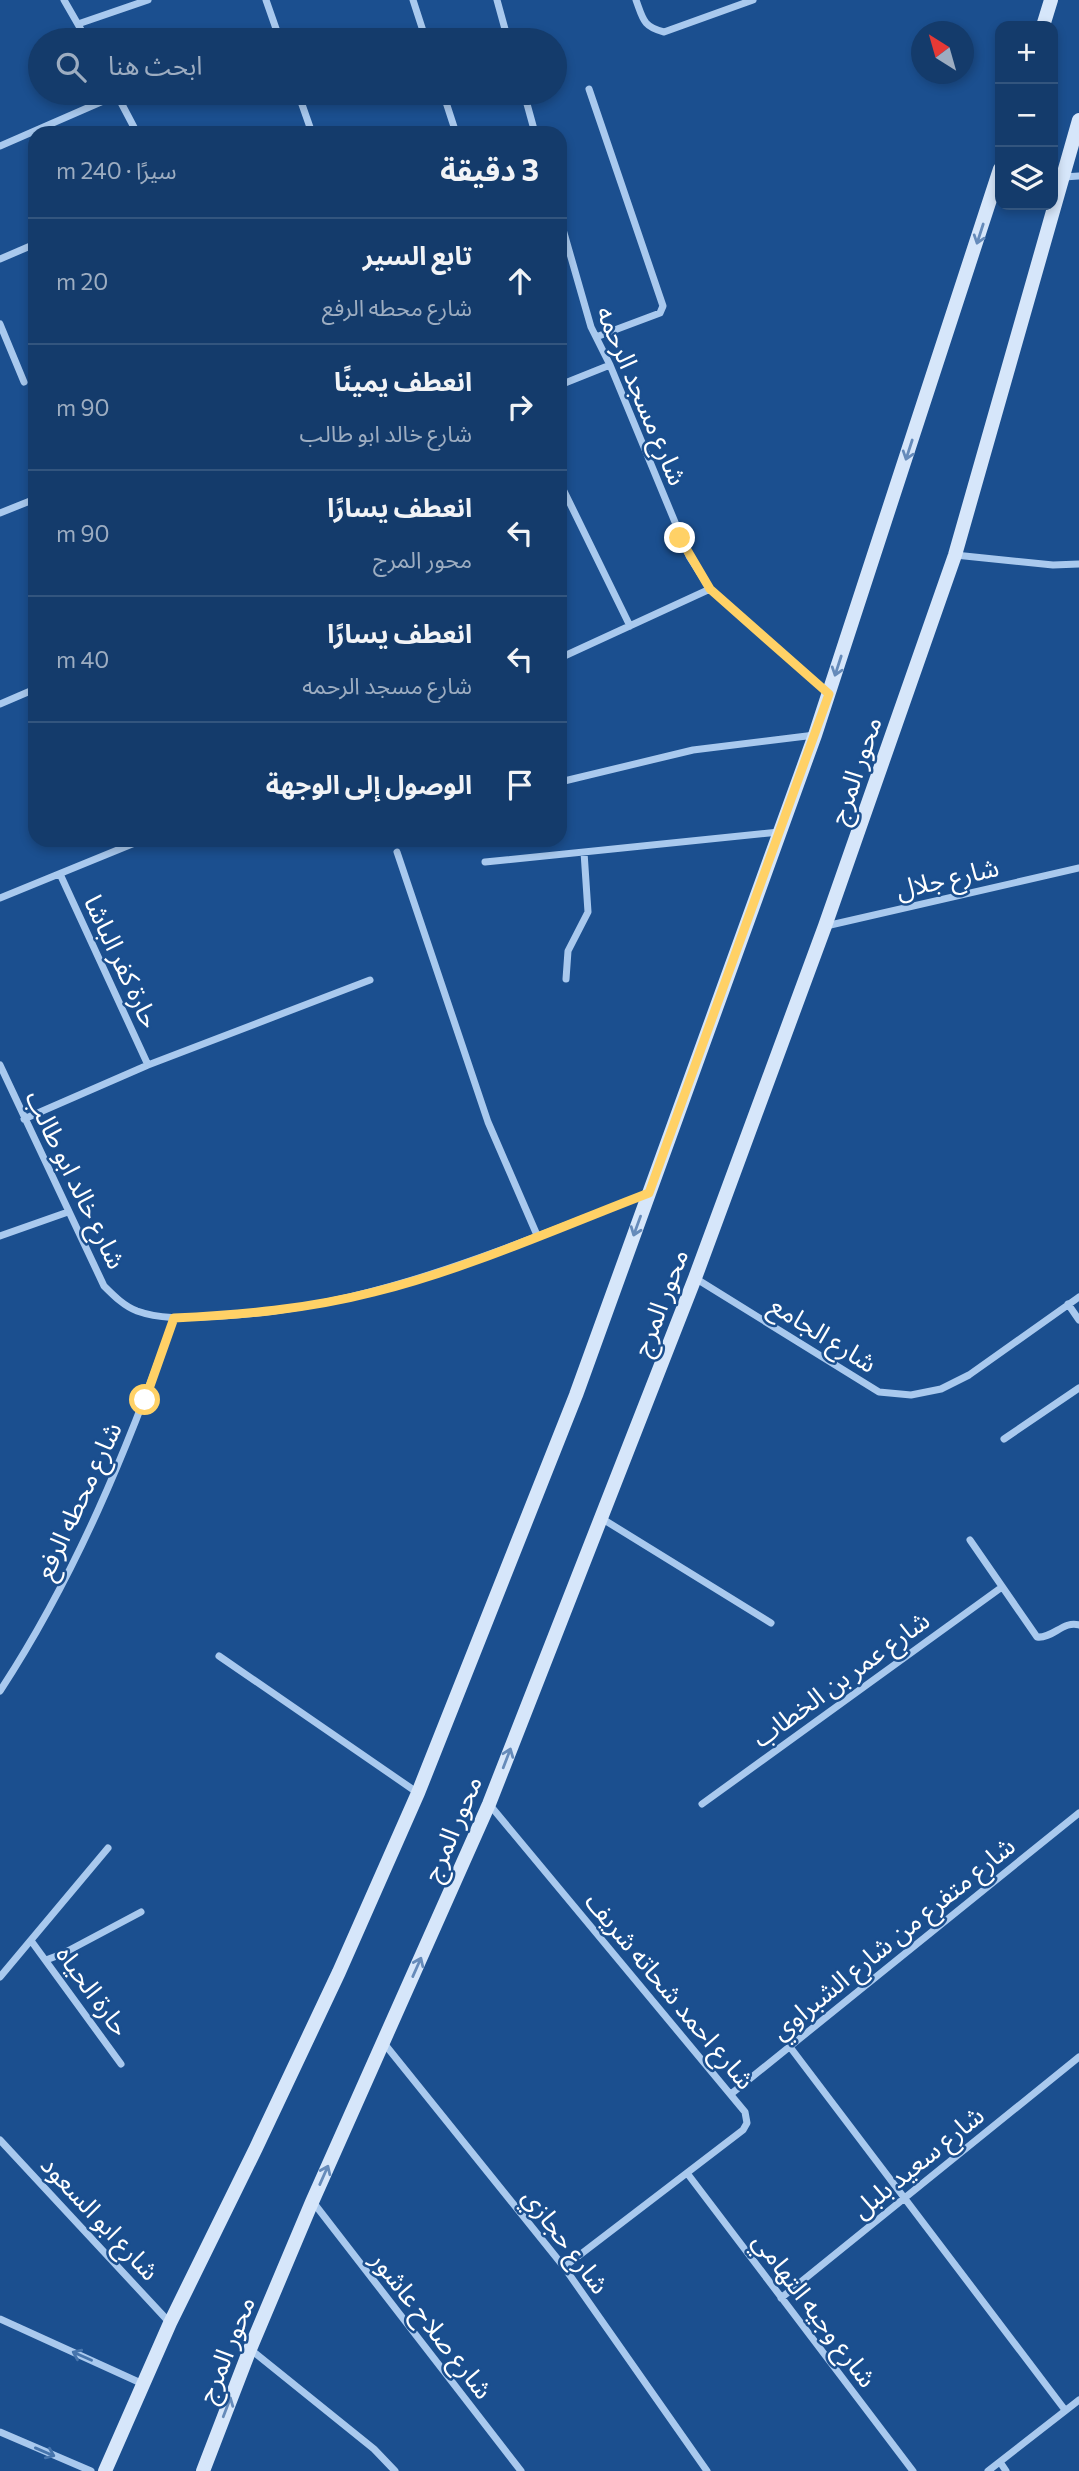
<!DOCTYPE html>
<html lang="ar">
<head>
<meta charset="utf-8">
<style>
	body { margin:0; font-family:Commissioner,"Noto Sans Arabic",sans-serif; background:#1d4271; color:#f1f3f6; direction:rtl }
	.controls { position:absolute; right:21px; top:21px; display:grid; overflow:hidden; border-radius:14px; box-shadow:0 4px 10px #0003 }
	.controls button { width:63px; height:63px; display:grid; place-items:center; padding:0; border:0; border-bottom:2px solid #33557e; background:#143b6b; color:#f1f3f6; font:35px sans-serif }
	.compass { position:absolute; left:911px; top:21px; width:63px; height:63px; border-radius:50%; background:#143b6b; box-shadow:0 4px 10px #0003; rotate:323deg }
	.stop { position:absolute; width:21px; height:21px; margin:-16px; border:5px solid #ffd166; border-radius:50%; background:#fff }
	.stop.end { background:#ffd166; border-color:#fff; box-shadow:0 2px 7px #0008 }
	.list { margin:0; padding:0; list-style:none }
	h2 { display:flex; justify-content:space-between; align-items:center; height:91px; margin:0; padding:0 28px; font-size:30px }
	h2 small { font-size:23px; font-weight:400; color:#9dadc1 }
	.list li { display:grid; grid-template-columns:46px 1fr auto; gap:21px; align-items:center; box-sizing:border-box; height:126px; padding:0 28px; border-top:2px solid #33557e }
	.list b { display:block; font-size:26px; white-space:nowrap }
	.list p { margin:0; font-size:23px; white-space:nowrap; color:#9dadc1 }
	.list em { font-size:23px; font-style:normal; color:#9dadc1 }
	.icon { flex:none; width:38px; height:38px; fill:none; stroke:currentColor; stroke-width:2; stroke-linecap:round; stroke-linejoin:round }
	.map { position:relative; flex:none; width:1079px; height:2471px; overflow:hidden; direction:ltr }
	.search { position:absolute; background:#143b6b; box-shadow:0 4px 10px #0003; left:28px; top:28px; width:539px; height:77px; display:flex; align-items:center; gap:18px; box-sizing:border-box; padding:0 24px; border-radius:38px; color:#9dadc1; font-size:26px }
	.panel { position:absolute; background:#143b6b; box-shadow:0 4px 10px #0003; left:28px; top:126px; width:539px; height:721px; border-radius:21px; direction:rtl }
	.map>svg:first-child { display:block }
	.lines { fill:none; stroke-linecap:round; stroke-linejoin:round }
	.minor { stroke:#a9c9ee; stroke-width:7 }
	.secondary { stroke:#d6e6fa; stroke-width:14 }
	.oneway { stroke:#668bba }
	.oneway2 { stroke:#4674ac }
	.route { stroke:#ffd166; stroke-width:9 }
	.labels { text-anchor:middle; dominant-baseline:central; stroke-width:5; stroke-linejoin:round; paint-order:stroke }
	.street-label { font-size:26px; fill:#fff; stroke:#1b4f8f }
</style>
</head>
<body>
<div class="map">
<svg width="1079" height="2471" viewBox="0 0 1079 2471">
	<rect width="100%" height="100%" fill="#1b4f8f"/>
	<g class="lines">
		<path class="minor" d="M64 0 87 40
			M266 0 280 40
			M413 0 426 40
			M497 0 508 40
			M636 0C643 19 643 27 664 32L753 0
			M78 24 148 0
			M589 89 663 306 660 313 596 337
			M116 93 137 133
			M298 93 312 133
			M443 93 456 133
			M524 93 535 133
			M0 146 117 95
			M1064 177 1079 176
			M560 219 591 327 610 365 689 556 710 589 828 693
			M0 259 35 244
			M0 324 24 382
			M560 385 610 365
			M560 483 630 626
			M0 513 35 499
			M955 555 1053 565 1079 564
			M560 658 710 589
			M0 704 35 689
			M560 782 693 750 815 735
			M397 852 488 1122 537 1235
			M485 862 779 832
			M60 874 148 1065
			M0 898 142 840
			M826 926 1079 868
			M566 979 568 951 588 912 584 852
			M0 1065 104 1286C114 1296 124 1306 137 1311 165 1321 193 1317 222 1316 372 1308 510 1246 649 1193
			M24 1119 148 1065 370 980
			M0 1236 68 1212
			M695 1278 879 1392 911 1395 941 1389 969 1375 1079 1297
			M1068 1304 1079 1320
			M1004 1439 1079 1388
			M601 1518 771 1623
			M970 1540 1037 1637C1052 1639 1064 1620 1079 1625
			M219 1656 418 1793
			M0 1691C76 1575 128 1448 174 1318
			M489 1804 745 2112 747 2123 743 2130 564 2267
			M702 1804 1002 1587
			M32 1942 121 2064
			M46 1960 62 1954 141 1912
			M0 1977 108 1848
			M383 2042 564 2267 707 2471
			M790 2047 1065 2410
			M731 2094 1079 1813
			M0 2140 170 2323
			M687 2173 913 2471
			M313 2202 521 2471
			M781 2298 1079 2057
			M0 2319 143 2384
			M250 2349 374 2449 395 2471
			M0 2432 91 2471
			M1000 2462 1006 2471
			M988 2471 1079 2400"/>
		<path class="secondary" d="M1043 26 1051 0
			M105 2471 170 2323 256 2148 339 1972 418 1793 576 1395 815 735 1000 169
			M203 2471 250 2349 312 2202 489 1804 695 1278 825 926 955 555 1079 120"/>
	</g>
	<defs><path id="oneway-shaft" d="M-6 0H5M1.5-3L5.5 0L1.5 3" fill="none" stroke-width="1.6" stroke-linecap="round" stroke-linejoin="round" transform="scale(1.75)"/></defs>
	<g class="oneway">
		<use href="#oneway-shaft" transform="translate(980 234) rotate(108)"/>
		<use href="#oneway-shaft" transform="translate(909 450) rotate(108)"/>
		<use href="#oneway-shaft" transform="translate(838 666) rotate(108)"/>
		<use href="#oneway-shaft" transform="translate(637 1226) rotate(110)"/>
		<use href="#oneway-shaft" transform="translate(507 1758) rotate(-69)"/>
		<use href="#oneway-shaft" transform="translate(417 1967) rotate(-66)"/>
		<use href="#oneway-shaft" transform="translate(324 2175) rotate(-66)"/>
		<use href="#oneway-shaft" transform="translate(227 2407) rotate(-69)"/>
	</g>
	<g class="oneway2">
		<use href="#oneway-shaft" transform="translate(82 2356) rotate(-156)"/>
		<use href="#oneway-shaft" transform="translate(45 2452) rotate(23)"/>
	</g>
	<g class="lines">
		<path class="route" d="M145 1400 174 1318C241 1315 308 1309 374 1292 467 1269 560 1227 649 1193L829 694 710 589 680 538"/>
	</g>
	<g class="labels">
		<g class="street-label">
			<text transform="translate(643 395) rotate(67)">شارع مسجد الرحمه</text>
			<text transform="translate(854 770) rotate(-71)">محور المرج</text>
			<text transform="translate(947 877) rotate(-13)">شارع جلال</text>
			<text transform="translate(123 961) rotate(65)">حارة كفر الباشا</text>
			<text transform="translate(77 1179) rotate(64)">شارع خالد ابو طالب</text>
			<text transform="translate(659 1302) rotate(-69)">محور المرج</text>
			<text transform="translate(824 1333) rotate(32)">شارع الجامع</text>
			<text transform="translate(77 1500) rotate(-65)">شارع محطه الرفع</text>
			<text transform="translate(840 1678) rotate(-36)">شارع عمر بن الخطاب</text>
			<text transform="translate(451 1828) rotate(-67)">محور المرج</text>
			<text transform="translate(892 1937) rotate(-39)">شارع متفرع من شارع الشبراوي</text>
			<text transform="translate(94 1990) rotate(54)">حارة الحياه</text>
			<text transform="translate(671 1990) rotate(50)">شارع احمد شحاته شريف</text>
			<text transform="translate(917 2161) rotate(-39)">شارع سعيد بلبل</text>
			<text transform="translate(101 2217) rotate(47)">شارع ابو السعود</text>
			<text transform="translate(567 2240) rotate(53)">شارع حجازي</text>
			<text transform="translate(816 2309) rotate(53)">شارع وجيه التهامي</text>
			<text transform="translate(433 2324) rotate(52)">شارع صلاح عاشور</text>
			<text transform="translate(225 2349) rotate(-68)">محور المرج</text>
		</g>
	</g>
</svg>
<div class="controls">
<button>+</button>
<button>−</button>
<button><svg class="icon" aria-label="layers" viewBox="0 0 24 24"><path d="M12 4l9 5-9 5-9-5zM3 14l9 5 9-5"/></svg></button>
</div>
<svg class="compass" viewBox="-18 -18 36 36"><path d="M0-13l5 13h-10z" fill="#e53935"/><path d="M0 13l5-13h-10z" fill="#9dadc1"/></svg>
<div class="stop" style="left:145px;top:1400px"></div>
<div class="stop end" style="left:680px;top:538px"></div>
<div class="search"><svg class="icon" aria-label="search" viewBox="0 0 24 24"><circle cx="10" cy="10" r="6"/><path d="M15 15l6 6"/></svg>ابحث هنا</div>
<section class="panel">
<h2>3 دقيقة<small>سيرًا · 240 m</small></h2>
<ul class="list">
<li><svg class="icon" aria-label="ahead" viewBox="0 0 24 24"><path d="M12 20V5M6 11l6-6 6 6"/></svg><div><b>تابع السير</b><p>شارع محطه الرفع</p></div><em>20 m</em></li>
<li><svg class="icon" aria-label="right" viewBox="0 0 24 24"><path d="M7 20v-9h11M14 6l5 5-5 5"/></svg><div><b>انعطف يمينًا</b><p>شارع خالد ابو طالب</p></div><em>90 m</em></li>
<li><svg class="icon" aria-label="left" viewBox="0 0 24 24"><path d="M17 20v-9H6M10 6l-5 5 5 5"/></svg><div><b>انعطف يسارًا</b><p>محور المرج</p></div><em>90 m</em></li>
<li><svg class="icon" aria-label="left" viewBox="0 0 24 24"><path d="M17 20v-9H6M10 6l-5 5 5 5"/></svg><div><b>انعطف يسارًا</b><p>شارع مسجد الرحمه</p></div><em>40 m</em></li>
<li><svg class="icon" aria-label="arrive" viewBox="0 0 24 24"><path d="M6 21V4h12l-3 4 3 4H6"/></svg><div><b>الوصول إلى الوجهة</b></div></li>
</ul>
</section>
</div>
</body>
</html>
